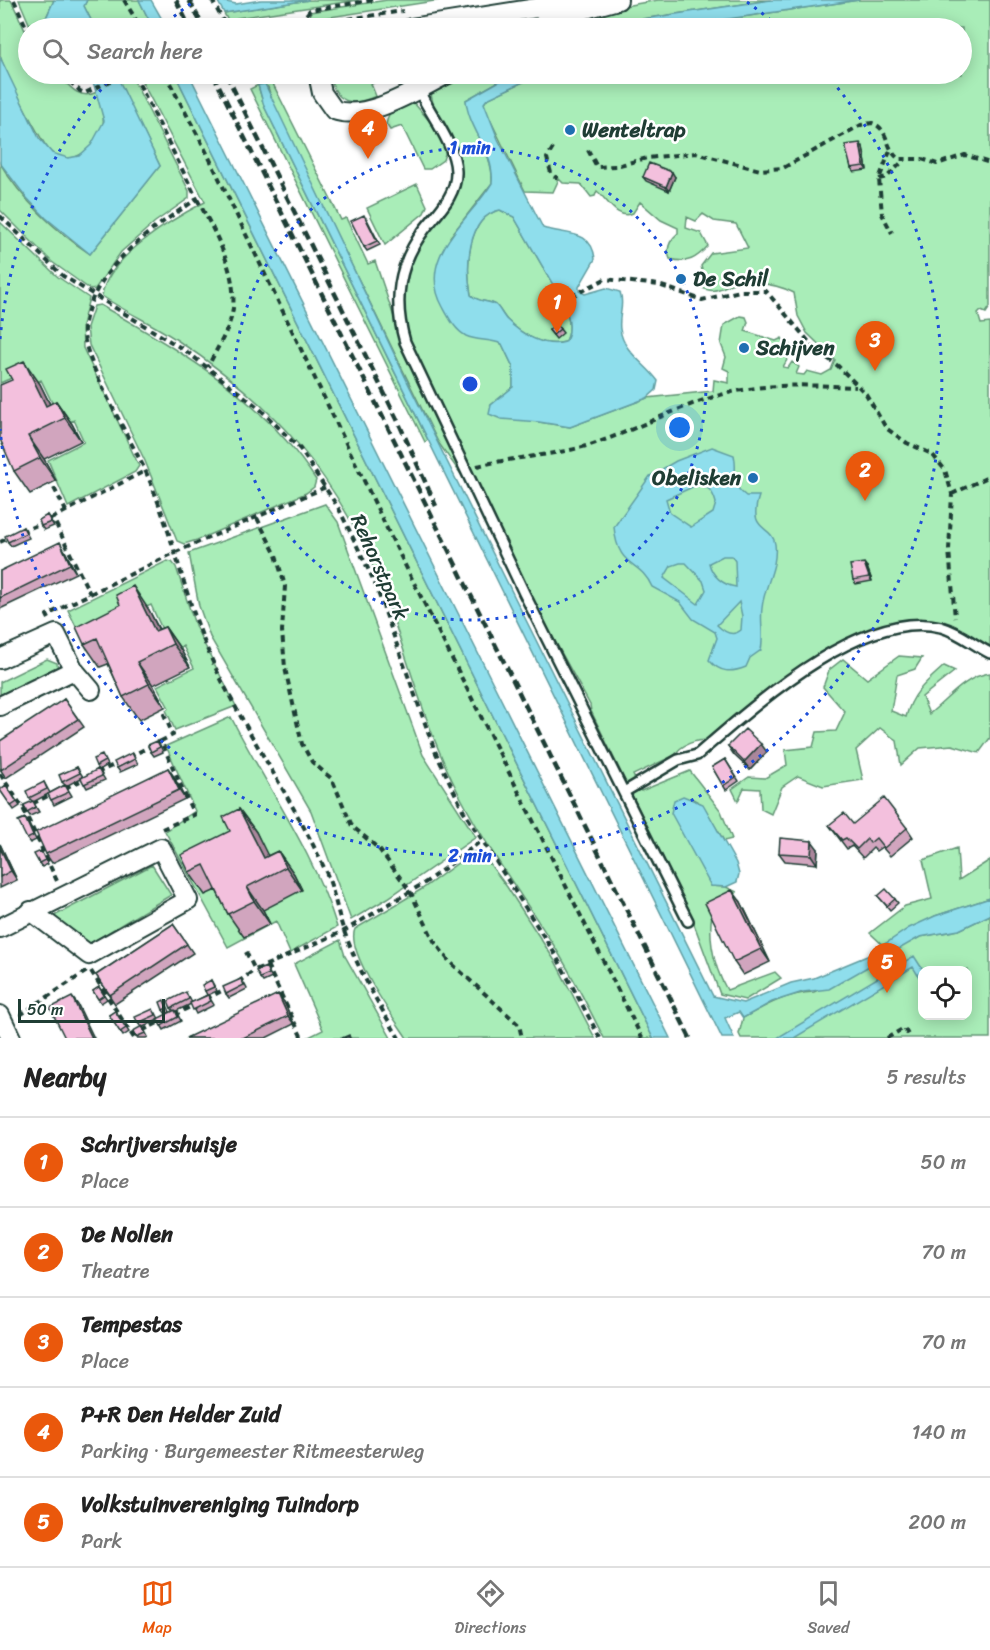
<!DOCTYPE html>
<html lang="en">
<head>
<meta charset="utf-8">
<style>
	body { margin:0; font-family:Sriracha,sans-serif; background:#f6f6f6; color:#222 }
	.controls { position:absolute; right:18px; bottom:18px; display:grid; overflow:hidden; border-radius:12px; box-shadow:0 3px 15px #0003 }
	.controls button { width:54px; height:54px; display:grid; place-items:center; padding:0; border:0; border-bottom:2px solid #e0e0e0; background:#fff; color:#222; font:30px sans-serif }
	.scale { position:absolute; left:18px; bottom:15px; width:147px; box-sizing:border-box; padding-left:6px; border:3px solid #1f3d34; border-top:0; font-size:16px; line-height:21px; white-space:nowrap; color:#1f3d34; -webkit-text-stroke:4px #fff; paint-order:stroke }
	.you { position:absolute; left:680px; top:428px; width:21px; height:21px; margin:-15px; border:4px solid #fff; border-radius:50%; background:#1a73e8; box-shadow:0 0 0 9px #1a73e833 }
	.badge { display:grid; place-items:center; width:39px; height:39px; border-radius:50%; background:#ea580c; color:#fff; font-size:20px; font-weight:700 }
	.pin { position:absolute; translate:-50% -50px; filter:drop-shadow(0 2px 3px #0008) }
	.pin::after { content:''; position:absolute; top:32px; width:21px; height:18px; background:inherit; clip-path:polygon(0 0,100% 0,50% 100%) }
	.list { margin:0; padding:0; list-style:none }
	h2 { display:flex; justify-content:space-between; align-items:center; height:78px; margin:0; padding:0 24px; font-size:26px }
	h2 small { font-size:20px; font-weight:400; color:#767676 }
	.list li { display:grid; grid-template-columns:39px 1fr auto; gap:18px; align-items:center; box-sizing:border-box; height:90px; padding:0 24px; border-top:2px solid #e0e0e0 }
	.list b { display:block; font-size:22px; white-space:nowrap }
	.list p { margin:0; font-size:20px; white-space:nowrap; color:#767676 }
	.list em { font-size:20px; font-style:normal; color:#767676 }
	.icon { flex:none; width:33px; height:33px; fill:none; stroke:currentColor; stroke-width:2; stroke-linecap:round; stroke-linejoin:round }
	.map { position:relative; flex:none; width:990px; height:1038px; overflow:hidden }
	.search { position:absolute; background:#fff; box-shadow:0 3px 15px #0003; left:18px; right:18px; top:18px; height:66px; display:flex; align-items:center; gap:15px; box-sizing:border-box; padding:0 21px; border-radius:33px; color:#767676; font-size:22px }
	.sheet { height:528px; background:#fff }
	nav { display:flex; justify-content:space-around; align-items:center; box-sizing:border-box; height:84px; border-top:2px solid #e0e0e0; background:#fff; font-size:16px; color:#767676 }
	nav a { display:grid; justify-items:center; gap:3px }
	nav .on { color:#ea580c }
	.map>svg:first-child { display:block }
	.green { fill:#a9edb8; stroke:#649576; stroke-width:1.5; fill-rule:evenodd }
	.water { fill:#8fdeec; stroke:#629ea2; stroke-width:1.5; fill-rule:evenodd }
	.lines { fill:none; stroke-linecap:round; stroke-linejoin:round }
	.lane-casing { stroke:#1f3d34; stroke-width:14 }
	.street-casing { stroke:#1f3d34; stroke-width:22 }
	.path { stroke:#1f3d34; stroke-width:4; stroke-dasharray:6 4.5; stroke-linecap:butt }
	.lane { stroke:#fff; stroke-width:9 }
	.street { stroke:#fff; stroke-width:18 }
	.rail { stroke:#1f3d34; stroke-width:4.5; stroke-dasharray:9 4.5; stroke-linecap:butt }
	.wall { fill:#d1a5be; stroke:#1f3d34; stroke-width:1.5 }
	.shaded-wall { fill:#aa869b; stroke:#1f3d34; stroke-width:1.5 }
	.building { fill:#f3c0dd; stroke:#1f3d34; stroke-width:1.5 }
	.ring { fill:none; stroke:#1d4ed8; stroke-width:3; stroke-dasharray:3 6 }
	.poi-dot { fill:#1f6fb2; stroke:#fff; stroke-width:2 }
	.labels { text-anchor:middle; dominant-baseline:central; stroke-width:5; stroke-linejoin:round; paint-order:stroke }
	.poi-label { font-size:21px; font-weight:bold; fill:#1f3d34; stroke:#fff; text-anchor:start }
	.street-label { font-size:21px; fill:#1f3d34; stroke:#fff }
	.centre { fill:#1d4ed8; stroke:#fff; stroke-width:3 }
	.ring-label { font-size:18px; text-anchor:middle; font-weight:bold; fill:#1d4ed8; stroke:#fff; stroke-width:5; stroke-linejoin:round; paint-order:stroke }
</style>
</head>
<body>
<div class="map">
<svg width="990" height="1038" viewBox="0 0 990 1038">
	<rect width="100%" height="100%" fill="#fff"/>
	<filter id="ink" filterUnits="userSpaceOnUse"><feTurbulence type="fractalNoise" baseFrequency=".0167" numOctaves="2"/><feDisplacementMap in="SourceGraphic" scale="12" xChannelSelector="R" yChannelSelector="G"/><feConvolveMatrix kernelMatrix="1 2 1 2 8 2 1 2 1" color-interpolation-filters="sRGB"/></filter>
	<g filter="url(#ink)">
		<path class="green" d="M0 0H11L28 37V74H58C69 86 79 101 97 92 99 102 105 115 103 124 99 145 73 169 52 153 43 147 2 66 0 55 0 38 0 18 0 0Z
			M19 0H54L46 18V28H31Z
			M87 0H139L153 28H95L84 6Z
			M309 0H359L237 18V25L231 27 224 13Z
			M387 0H441L311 20 310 12Z
			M658 0H771L642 19 607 28H561L619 7Z
			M859 0H990V307L986 313 981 311 978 314 981 324 990 323V648L936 623 854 638 804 665 771 687 708 740C696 740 681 744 675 755L633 775 641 791 690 771 721 811 732 839 724 841 702 804 691 798 711 886 726 887 737 892 731 900 715 901C706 930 712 964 727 990L775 972 781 978 745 1000 720 994 691 916 591 711 590 705 532 599 491 514 478 508 468 484 438 442 273 104 268 87 260 84 255 74H268L341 220 346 218 368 264 375 261 397 326C396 303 405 268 418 248 433 223 456 203 460 173 464 141 434 123 431 93L470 74H512L466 100C470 129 494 153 492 183L450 237 482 339H490L502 344 513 367V387L491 405 539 422 570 427 647 398 713 391 714 380 729 383V371L723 368 726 357 721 344 724 325 740 316 746 317 748 322 745 331 776 341 782 338 785 344 788 343 791 346 784 354 788 358 783 367 788 368 792 362 799 367 796 374 804 375 807 371 822 375 831 370 835 360 807 333 798 316 794 293C778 284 759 282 739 282 727 282 715 298 700 286L705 282 701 266 711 253 748 248 736 224 714 221 703 214 696 221 687 217 686 228 701 233 708 246C696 259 688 264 670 259 665 248 670 240 678 233V228L661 220 640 202 633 213C617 221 607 199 597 191L595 196 591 197 581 184 563 183 559 179 553 192 525 191 485 109 483 105 487 99 540 74H962V28H666Z
			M138 74H175C334 395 493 717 653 1038H604C587 1005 571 972 551 941 517 888 479 837 452 780 421 716 405 646 379 580 335 473 274 404 177 340 153 324 126 312 102 296 106 258 174 218 205 202Z
			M330 74H394L371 84 376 96C352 107 335 104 330 74Z
			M127 78 134 81 189 191V198L155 222 121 252 95 289 91 290 52 262 0 210V163C21 199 56 231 90 254L160 166 119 82Z
			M258 85 264 106 428 440 425 442 250 89Z
			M413 102 433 125 446 151 443 160 430 169H423L402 126 390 130 386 124 389 114Z
			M417 184 427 206 424 213 385 245 367 208Z
			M500 210 514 217 563 302C568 313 573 331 565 342 545 348 522 335 507 320 503 316 500 309 496 305 488 300 479 303 471 295 466 269 466 217 500 210Z
			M0 222 58 277 89 298 82 325 83 348 139 466 135 472 68 507 48 460 84 442 74 420 63 425 41 380 19 391 16 376 0 383Z
			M100 305C180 350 265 400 316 480L314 487 306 493 197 540 184 544 177 541 145 461 89 345 87 327 94 306Z
			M325 504 338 522 423 755 476 837 388 898 351 920 311 811 210 637 199 606 189 553Z
			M167 561 172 562 176 567 196 628 236 706 175 730 166 710 169 708 157 686 194 668 183 646 172 651 151 605 144 608 133 627 87 649 68 610Z
			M899 656 922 658 915 669 897 675 891 711 906 717C912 693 926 682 944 666L955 671 922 697 929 714C948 699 965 676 990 673V738L979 753 952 745 920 748 901 765 897 741 880 728 856 750 863 780 823 786 798 776 782 787 771 814 761 809 760 789 744 788 738 801 732 789 749 777 765 778 787 765 785 750 813 747 817 732 836 731 845 712 823 687 829 670 843 659 867 679Z
			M47 659 57 663 58 671 0 701V682Z
			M231 717C266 786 314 852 337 927L290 953 276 921 228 947 165 831 195 811 166 746Z
			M957 848 959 880 990 860V898L935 916 883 945 870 933 905 906 932 899 923 860Z
			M480 851 507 887 555 961 595 1038H407C393 1017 345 951 355 929L422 889 473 852Z
			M152 865 171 895 89 944 54 916Z
			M990 915V1038H741L739 1034 743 1018C766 1005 788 993 814 992L920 937 959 930ZM922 970H968V1016H922Z
			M340 940 345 956 391 1038H307L323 1030 294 964Z"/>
		<path class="water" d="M54 0H87L84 6 95 28H46V18Z
			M139 0H151L167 28H153Z
			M217 0 236 4 261 0H309L224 13Z
			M771 0H859L666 28H607L642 19Z
			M0 57 39 138 52 153 68 158 79 156 91 145 104 121 94 85 83 74H116L160 166 90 254 46 218 26 197 0 163Z
			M175 74H189L670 1038H653C493 717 334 395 175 74Z
			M512 74H540L487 99 484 103 498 139 543 228C565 235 592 229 595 259L579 287V291L585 294 606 288 620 292C625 305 618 315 620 329 623 352 645 363 658 381L656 390 647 398 570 427 539 422 501 419 489 414 491 405 513 387V367L502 344C490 339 477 341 466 336 455 330 449 318 443 307 415 257 469 221 492 183 495 152 468 129 466 100ZM500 210 514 217 563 302C568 313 573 331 565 342 545 348 522 335 507 320 503 316 500 309 496 305 488 300 479 303 471 295 466 269 466 217 500 210Z
			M265 84 410 387 713 996 743 1003 791 983 814 978 867 956 909 928 935 916 990 898V915L959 930 920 937 829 989 803 992 772 1002 743 1018 739 1012 725 1018 734 1038H722L264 106 258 85Z
			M712 447 734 455C739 475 727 481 746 496H759C747 533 772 524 775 544 778 568 764 586 762 608 760 622 764 636 761 650L750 658 746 667C731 673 720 673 709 660L717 638 715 632 693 619 680 602 652 587C640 559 618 570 614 527L650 476 676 461ZM697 485C709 486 713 492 716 503L713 513 691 527 670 513 666 499ZM723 556H732L735 561 736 587C723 585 712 576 709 563ZM680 563H686L703 581 706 590 698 604 664 578 671 566ZM739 602 742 616 741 630C733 637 724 632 717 625Z
			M683 796 703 804 736 863 739 874 737 882 726 887 711 886 671 813 674 800Z
			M914 956 923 970 922 982 913 967 794 1038H777Z"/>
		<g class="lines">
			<g class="lane-casing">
				<path id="lane" d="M418 89C430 114 455 144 456 171 457 195 438 212 424 230 398 265 393 301 405 342L524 593 688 921
					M624 792 678 760 697 755C754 706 861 608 941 627 959 632 974 645 990 653"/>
			</g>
			<g class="street-casing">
				<path id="street" d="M411 28 587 0
					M536 28 560 16 618 0
					M318 74 322 93 334 110C367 122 417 89 448 74
					M0 659 56 634 74 670 91 690
					M0 706 74 670
					M0 928 161 848 188 900 89 955 31 911
					M0 1015 11 1038"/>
			</g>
			<path class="path" d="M14 0 28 31
				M124 0 141 28
				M212 0 227 28
				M307 25 306 15 310 10 374 0
				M286 28 403 11
				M62 74 80 91 85 93 123 75 134 74 197 199C151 229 91 269 84 329 81 357 131 440 145 470 175 536 186 608 218 673 251 741 295 803 326 872 334 890 337 912 344 931 358 969 378 1004 399 1038
				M165 74 205 149 390 535 642 1038
				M553 148 547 158 551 173 558 179
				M588 150 597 167 616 166 647 158 696 153 760 170 783 168 861 125 872 123C889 128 885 149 899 159H922L937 164 965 155 990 163
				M890 151 879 179 882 214 892 233
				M879 179 887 177 904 160
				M197 199C214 230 237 271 233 308 231 328 216 349 208 367
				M0 216 63 276 186 351 259 408 300 449 339 509 374 581 435 751 463 810 555 954 600 1038
				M562 301 605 279 659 285 702 300 740 291H766L815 349 838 366 866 394 886 428 907 443 932 454 945 470 952 494 949 550 955 618
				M477 466C518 456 559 456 599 442 642 427 683 404 728 393 768 383 815 385 856 387
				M54 488 66 511 145 471
				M952 494 990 476
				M66 511 53 518 90 594
				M257 518 276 555 285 586 282 631 285 668 302 744 312 762 332 779 352 826 379 849 410 891 434 941 449 961 519 1025 522 1038
				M21 532 53 518
				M0 542 11 537
				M49 619 47 615 176 552 326 487
				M129 757 161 741
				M97 773 120 762
				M0 774 23 808 57 881
				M65 788 85 779
				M23 808 52 794
				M162 829 194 815 161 741 173 735 163 712
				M246 952 255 970 344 931 426 882 481 841
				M267 965 302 1038
				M91 971 134 1038
				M238 982 255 970
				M206 999 229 987
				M20 1015 87 971
				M174 1015 194 1005
				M133 1035 162 1021
				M887 1038 904 1028 910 1038"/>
			<use href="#lane" class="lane"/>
			<use href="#street" class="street"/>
			<path class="rail" d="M176 0 190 28
				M189 0 204 28
				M213 74 690 1038
				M226 74 397 419 436 506"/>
		</g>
		<path class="wall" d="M863 147 867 170 854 172 851 168Z
			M643 177H675L669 191 646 181Z
			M367 219 380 245 367 251 364 247Z
			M556 324 563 333 556 339 549 330Z
			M40 384 50 404 56 401 72 424 81 441 44 459 56 481 30 494 14 471Z
			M47 515 54 526 44 530 41 526Z
			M23 527 29 538 11 546 8 542Z
			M65 551 76 573 0 609V571Z
			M867 567 872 581 856 584 853 580Z
			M149 610 159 629 165 627 181 650 190 667 153 685 165 707 139 720 123 697 108 664 100 667 84 644Z
			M64 699 84 727 6 778 0 769Z
			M160 745 163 752 154 756 151 752Z
			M728 746 767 752 750 770 734 755Z
			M132 753 138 764 120 772 117 768Z
			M105 759 108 765 99 770 96 766Z
			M725 759 739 781 726 790 712 767Z
			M77 767 83 777 101 773 105 780 87 788 81 778 66 786 72 796 54 805 48 794 33 802 39 812 30 816 27 812 32 801 29 798 44 782 50 793 65 785 62 782Z
			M168 768 174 777 185 799 52 863 46 854Z
			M6 785 20 806 14 810 0 790Z
			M239 809 256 832 267 856 278 851 294 874 302 890 263 910 270 924 244 937 228 914 216 890 205 895 189 872 230 831Z
			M28 822 36 840 30 843 27 839Z
			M853 824 907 828 913 837 890 856 882 847 876 851 873 848 863 858 852 846 847 849 829 825Z
			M0 844 17 880 0 888Z
			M818 849 817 864 785 861 779 853Z
			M41 851 48 864 42 867 39 863Z
			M878 896 895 899 898 903 890 910Z
			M741 902 770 962 743 975 734 962Z
			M173 924 193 953 115 1004 96 975Z
			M266 967 272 978 263 982 260 978Z
			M211 980 217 991 208 995 214 1005 196 1014 191 1004 176 1011 181 1021 164 1030 158 1020 143 1027 148 1037 146 1038H137L136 1037 141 1027 138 1023 156 1013 159 1019 174 1011 171 1008 189 997 192 1003 207 995 205 991Z
			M244 983 247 989 229 998 226 994Z
			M99 987 107 999 101 1003 93 991Z
			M284 1002 294 1024 266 1038H186Z
			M167 1005 170 1012 166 1014 163 1010Z
			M115 1011 129 1032 123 1036 109 1015Z"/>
		<path class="shaded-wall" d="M860 143 863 147 867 170 864 166Z
			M672 172 675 177 669 191 666 187Z
			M24 361 40 384 58 421 46 406Z
			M56 401 72 424 81 441 65 418Z
			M28 436 44 459 56 481 40 458Z
			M60 542 65 551 76 573 70 564Z
			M864 563 867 567 872 581 869 577Z
			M133 586 149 610 167 647 155 631Z
			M165 627 181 650 190 667 173 644Z
			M137 662 153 685 165 707 149 684Z
			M761 744 767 752 750 770 744 762Z
			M168 768 174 777 185 799 179 790Z
			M239 809 256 832 276 872 264 858Z
			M812 841 818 849 817 864 811 855Z
			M0 844 17 880 11 871 0 848Z
			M278 851 294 874 302 890 286 867Z
			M247 887 263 910 270 924 254 901Z
			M732 890 741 902 770 962 761 949Z
			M278 994 284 1002 294 1024 288 1016Z
			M72 997 78 1005 94 1038H92Z"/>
		<path class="building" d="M860 143 864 166 851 168 845 145Z
			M649 163 672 172 666 187 643 177Z
			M364 215 377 241 364 247 351 221Z
			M556 324 560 329 553 335 549 330Z
			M24 361 46 406 56 401 65 418 28 436 40 458 14 471 0 439V385L12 380 6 369Z
			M47 515 51 522 41 526 39 520Z
			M23 527 26 533 8 542 5 536Z
			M60 542 70 564 0 598V571Z
			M864 563 869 577 853 580 850 565Z
			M133 586 155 631 165 627 173 644 137 662 149 684 123 697 97 638 84 644 76 627 120 605 116 595Z
			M64 699 78 719 1 770 0 741Z
			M745 729 761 744 744 762 728 746Z
			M157 741 160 747 151 752 148 745Z
			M132 753 135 759 117 768 114 762Z
			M102 755 105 761 96 766 93 759Z
			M725 759 736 777 723 786 712 767Z
			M77 767 80 773 62 782 59 775Z
			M168 768 179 790 46 854 36 832Z
			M98 769 102 776 84 784 81 778Z
			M44 782 47 789 29 798 26 791Z
			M6 785 17 802 11 806 0 790Z
			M65 785 69 792 51 800 48 794Z
			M884 798 907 828 884 848 876 838 870 843 867 839 857 849 846 838 842 840 829 825 844 813 853 824Z
			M33 801 36 807 27 812 24 805Z
			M239 809 264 858 278 851 286 867 247 887 254 901 228 914 204 865 189 872 181 855 230 831 223 817Z
			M25 818 33 836 27 839 18 821Z
			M780 838 812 841 811 855 779 853Z
			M0 848 11 871 0 877Z
			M41 851 45 860 39 863 34 854Z
			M886 889 895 899 887 906 878 896Z
			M732 890 761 949 734 962 705 903Z
			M173 924 187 944 110 995 96 975Z
			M266 967 269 974 260 978 256 971Z
			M241 979 244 985 226 994 223 987Z
			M211 980 214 987 205 991 202 985Z
			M99 987 104 995 98 999 93 991Z
			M186 992 189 999 171 1008 168 1001Z
			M278 994 288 1016 243 1038H186Z
			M208 995 211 1001 193 1010 190 1003Z
			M72 997 92 1038H65L50 1008Z
			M164 1000 167 1008 163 1010 160 1002Z
			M153 1009 156 1015 138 1023 135 1017Z
			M175 1010 178 1017 161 1026 157 1019Z
			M115 1011 126 1028 120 1032 109 1015Z
			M142 1026 145 1033 136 1037 133 1031Z
			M349 1035 350 1038H342Z"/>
	</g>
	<g class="ring">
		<circle cx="470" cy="384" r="236"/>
		<path d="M0 339A472 472 0 0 1 114 74M160 28A472 472 0 0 1 193 2M747 2A472 472 0 0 1 780 28M826 74A472 472 0 1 1 0 429"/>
	</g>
	<g class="poi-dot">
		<circle cx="570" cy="130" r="6"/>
		<circle cx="681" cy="279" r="6"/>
		<circle cx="744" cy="348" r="6"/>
		<circle cx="753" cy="478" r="6"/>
	</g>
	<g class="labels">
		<g class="poi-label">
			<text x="582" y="130">Wenteltrap</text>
			<text x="693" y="279">De Schil</text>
			<text x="756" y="348">Schijven</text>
			<text x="741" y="478" text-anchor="end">Obelisken</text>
		</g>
		<g class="street-label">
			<text transform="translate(380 567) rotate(66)">Rehorstpark</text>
		</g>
	</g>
	<circle cx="470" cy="384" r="9" class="centre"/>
	<g class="ring-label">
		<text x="470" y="154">1 min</text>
		<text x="470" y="862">2 min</text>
	</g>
</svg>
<div class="controls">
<button><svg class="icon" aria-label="locate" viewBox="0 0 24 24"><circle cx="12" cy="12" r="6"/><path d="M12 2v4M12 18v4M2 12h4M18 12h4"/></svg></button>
</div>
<div class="scale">50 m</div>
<div class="you"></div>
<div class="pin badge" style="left:557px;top:333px">1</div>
<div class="pin badge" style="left:865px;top:501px">2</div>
<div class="pin badge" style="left:875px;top:371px">3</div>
<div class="pin badge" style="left:368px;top:159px">4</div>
<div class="pin badge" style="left:887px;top:993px">5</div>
<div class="search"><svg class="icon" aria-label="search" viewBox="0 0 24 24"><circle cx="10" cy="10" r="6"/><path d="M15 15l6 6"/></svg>Search here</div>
</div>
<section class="sheet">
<h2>Nearby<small>5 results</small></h2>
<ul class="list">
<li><span class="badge">1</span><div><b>Schrijvershuisje</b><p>Place</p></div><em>50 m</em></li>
<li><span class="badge">2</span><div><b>De Nollen</b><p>Theatre</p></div><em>70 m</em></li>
<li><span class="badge">3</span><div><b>Tempestas</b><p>Place</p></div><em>70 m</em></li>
<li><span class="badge">4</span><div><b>P+R Den Helder Zuid</b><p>Parking · Burgemeester Ritmeesterweg</p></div><em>140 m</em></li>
<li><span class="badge">5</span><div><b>Volkstuinvereniging Tuindorp</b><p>Park</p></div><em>200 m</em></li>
</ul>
</section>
<nav>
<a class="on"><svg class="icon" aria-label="map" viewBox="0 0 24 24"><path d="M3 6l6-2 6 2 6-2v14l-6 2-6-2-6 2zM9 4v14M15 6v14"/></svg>Map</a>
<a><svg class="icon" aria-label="directions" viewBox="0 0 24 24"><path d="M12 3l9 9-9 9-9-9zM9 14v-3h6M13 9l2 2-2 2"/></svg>Directions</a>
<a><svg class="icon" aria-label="saved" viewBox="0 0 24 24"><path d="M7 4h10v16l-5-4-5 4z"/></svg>Saved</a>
</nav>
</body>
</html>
